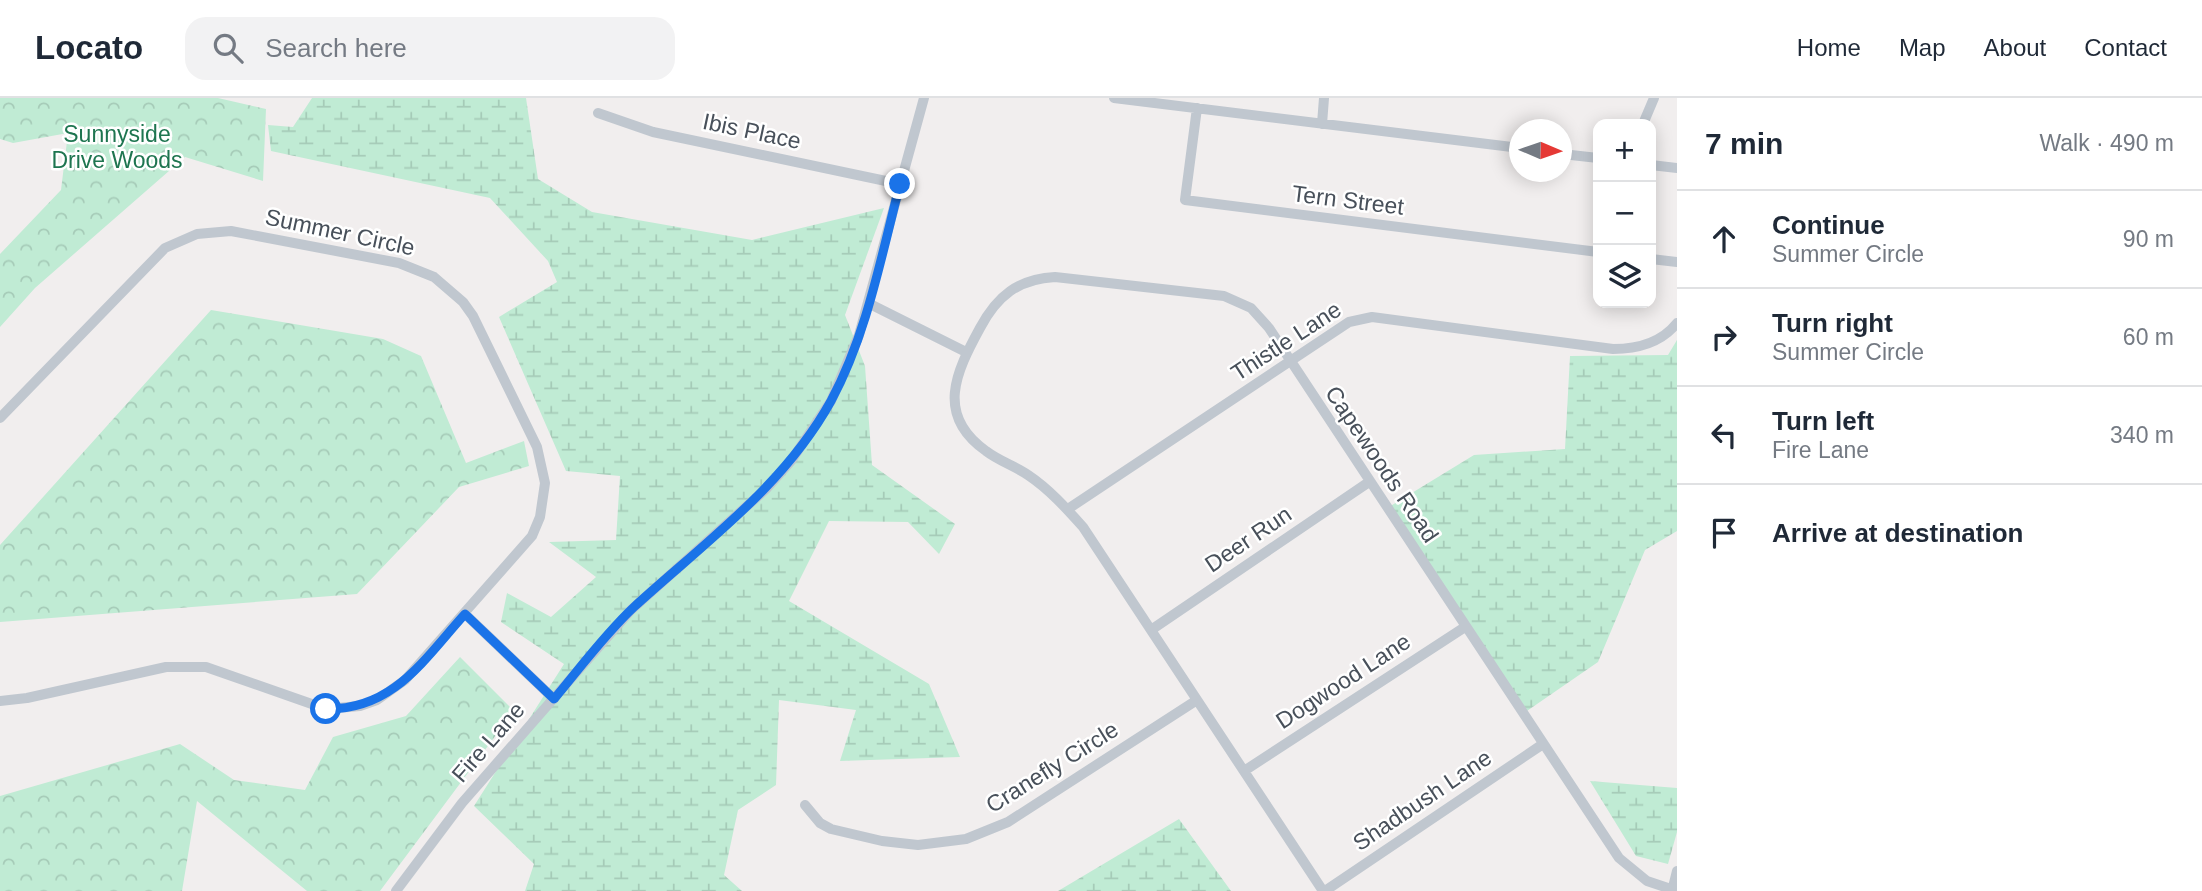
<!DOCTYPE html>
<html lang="en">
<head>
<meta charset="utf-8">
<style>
	body { margin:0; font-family:Helvetica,sans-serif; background:#f2f2f3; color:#1f2937 }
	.controls { position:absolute; right:21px; top:21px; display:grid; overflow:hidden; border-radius:14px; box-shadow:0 4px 18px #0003 }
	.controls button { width:63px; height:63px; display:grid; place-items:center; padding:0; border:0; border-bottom:2px solid #e0e1e3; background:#fff; color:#1f2937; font:35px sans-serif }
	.compass { position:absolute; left:1509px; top:21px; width:63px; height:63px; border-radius:50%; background:#fff; box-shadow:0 4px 18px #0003; rotate:92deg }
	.stop { position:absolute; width:21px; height:21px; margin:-16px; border:5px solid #1a73e8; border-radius:50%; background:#fff }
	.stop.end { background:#1a73e8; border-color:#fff; box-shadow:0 2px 7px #0008 }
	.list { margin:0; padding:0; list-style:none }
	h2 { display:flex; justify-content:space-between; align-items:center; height:91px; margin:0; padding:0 28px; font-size:30px }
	h2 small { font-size:23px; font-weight:400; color:#747a83 }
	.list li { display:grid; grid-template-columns:46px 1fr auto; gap:21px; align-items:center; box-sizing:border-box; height:98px; padding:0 28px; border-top:2px solid #e0e1e3 }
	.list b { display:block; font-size:26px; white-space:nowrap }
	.list p { margin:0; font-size:23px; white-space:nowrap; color:#747a83 }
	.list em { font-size:23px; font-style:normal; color:#747a83 }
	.icon { flex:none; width:38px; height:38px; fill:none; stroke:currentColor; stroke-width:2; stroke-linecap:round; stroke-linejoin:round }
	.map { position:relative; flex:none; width:1677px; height:793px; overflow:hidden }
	header { display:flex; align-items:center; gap:42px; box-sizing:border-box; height:98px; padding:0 35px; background:#fff; border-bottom:2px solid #e0e1e3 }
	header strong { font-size:33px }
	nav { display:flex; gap:38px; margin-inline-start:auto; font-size:24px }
	.search { width:490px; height:63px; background:#f2f2f3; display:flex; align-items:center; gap:18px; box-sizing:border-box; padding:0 24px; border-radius:21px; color:#747a83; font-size:26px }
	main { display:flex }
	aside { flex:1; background:#fff }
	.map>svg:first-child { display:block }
	.forest { fill:url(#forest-crowns) }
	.wetland { fill:url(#wetland-marsh) }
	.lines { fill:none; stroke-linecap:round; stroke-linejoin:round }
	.street { stroke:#c0c7cf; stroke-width:10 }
	.route { stroke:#1a73e8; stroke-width:9 }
	.labels { text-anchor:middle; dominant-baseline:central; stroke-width:5; stroke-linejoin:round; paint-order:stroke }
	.street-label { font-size:23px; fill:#48505a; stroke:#fff }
	.park-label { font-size:23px; fill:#1e7550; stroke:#fff }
</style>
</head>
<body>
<header>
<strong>Locato</strong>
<div class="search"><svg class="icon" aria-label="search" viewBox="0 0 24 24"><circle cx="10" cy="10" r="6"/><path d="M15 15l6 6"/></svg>Search here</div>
<nav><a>Home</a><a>Map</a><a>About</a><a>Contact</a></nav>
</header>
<main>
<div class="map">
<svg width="1677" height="793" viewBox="0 0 1677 793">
	<defs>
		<pattern id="forest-crowns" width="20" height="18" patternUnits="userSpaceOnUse" patternTransform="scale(1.75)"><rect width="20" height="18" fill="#c0ebd4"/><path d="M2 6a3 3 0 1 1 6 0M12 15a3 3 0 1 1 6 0" fill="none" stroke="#a6cbb8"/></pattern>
		<pattern id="wetland-marsh" width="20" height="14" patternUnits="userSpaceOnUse" patternTransform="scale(1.75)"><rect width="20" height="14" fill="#c0ebd4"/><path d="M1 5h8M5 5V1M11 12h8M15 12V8" fill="none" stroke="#a6cbb8"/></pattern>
	</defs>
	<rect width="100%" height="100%" fill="#f1eeee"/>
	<path class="forest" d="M0 0H218L266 11 263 83 185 59 35 190 0 229V156L61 92 68 35 13 45 0 41Z
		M211 212 383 241 421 258 466 365 524 343 529 368 459 389 357 496 0 524V447Z
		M460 559 514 613 380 793H307L197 703 182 793H0V698L180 646 234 682 305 692 333 639 406 618Z"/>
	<path class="wetland" d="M312 0H526L538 81 592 114 752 142 884 110 845 217 865 268 872 367 955 426 939 456 908 424 829 423 789 503 929 586 960 659 840 663 856 612 779 602 776 687 738 712 724 777 742 793H525L534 766 474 708 564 566 501 524 507 495 551 519 596 479 549 444 616 442 620 378 566 373 499 219 557 184 548 163 490 100 271 53 268 27 293 29Z
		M1677 242V433L1645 452 1598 564 1521 617 1384 412 1474 357 1565 351 1570 258 1668 257Z
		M1590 683 1677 690V734L1668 766 1636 758Z
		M1179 721 1231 793H1058Z"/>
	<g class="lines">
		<path class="street" d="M1114 0 1520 50
			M1197 10 1185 102 1598 154
			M598 15 653 34 900 86
			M1322 26 1324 0
			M1643 26 1654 0
			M1562 56 1598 60
			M1651 67 1677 70
			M1651 161 1677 164
			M868 205 966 254
			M0 320 165 150 197 136 231 133 399 165 434 179 463 204 473 218 537 349 545 385 540 419 532 438 405 582 377 602 360 608 326 611 206 569H166L27 600 0 603
			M1068 411 1349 224 1372 219 1613 251C1637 251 1661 245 1677 225
			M465 516 554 601
			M1151 532 1369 384
			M1244 673 1465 529
			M805 707 820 725 831 731 882 743 918 747 966 741 1008 724 1197 602
			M396 793 462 705 631 512 767 390 791 363 831 303 859 237 924 0
			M1323 793 1083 429C1066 410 1049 391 1028 377 1015 368 999 363 986 353 935 317 956 274 980 230 997 198 1018 181 1055 179L1224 198 1251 210 1269 230 1619 760 1647 783 1677 793
			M1325 793 1543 646
			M1672 793 1677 773"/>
	</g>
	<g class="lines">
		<path class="route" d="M326 611C394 612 424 561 465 516L554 601C580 570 605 536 634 509 704 445 784 388 831 303 867 236 881 159 900 86"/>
	</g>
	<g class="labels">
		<g class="street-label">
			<text transform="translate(752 33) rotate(12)">Ibis Place</text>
			<text transform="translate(1348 102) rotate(7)">Tern Street</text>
			<text transform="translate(340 134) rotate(12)">Summer Circle</text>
			<text transform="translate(1286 243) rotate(-33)">Thistle Lane</text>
			<text transform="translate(1382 366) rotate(56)">Capewoods Road</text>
			<text transform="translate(1248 441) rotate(-34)">Deer Run</text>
			<text transform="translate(1343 583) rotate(-33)">Dogwood Lane</text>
			<text transform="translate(488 644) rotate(-49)">Fire Lane</text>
			<text transform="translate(1052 669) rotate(-32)">Cranefly Circle</text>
			<text transform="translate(1422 702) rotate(-34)">Shadbush Lane</text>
		</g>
		<g class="park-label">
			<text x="117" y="36">Sunnyside<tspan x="117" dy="26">Drive Woods</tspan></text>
		</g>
	</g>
</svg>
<div class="controls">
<button>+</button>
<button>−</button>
<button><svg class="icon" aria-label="layers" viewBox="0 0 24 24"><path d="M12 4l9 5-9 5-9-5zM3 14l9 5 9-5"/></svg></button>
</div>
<svg class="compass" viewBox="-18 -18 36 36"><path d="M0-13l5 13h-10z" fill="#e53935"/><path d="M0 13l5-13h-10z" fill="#747a83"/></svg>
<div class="stop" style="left:326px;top:611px"></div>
<div class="stop end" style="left:900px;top:86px"></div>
</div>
<aside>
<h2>7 min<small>Walk · 490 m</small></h2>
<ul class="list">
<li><svg class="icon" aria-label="ahead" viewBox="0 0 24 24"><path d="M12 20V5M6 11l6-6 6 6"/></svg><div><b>Continue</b><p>Summer Circle</p></div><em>90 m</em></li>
<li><svg class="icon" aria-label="right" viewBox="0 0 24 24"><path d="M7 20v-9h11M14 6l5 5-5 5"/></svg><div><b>Turn right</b><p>Summer Circle</p></div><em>60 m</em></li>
<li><svg class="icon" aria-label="left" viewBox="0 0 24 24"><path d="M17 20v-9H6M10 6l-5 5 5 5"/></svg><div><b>Turn left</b><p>Fire Lane</p></div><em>340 m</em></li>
<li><svg class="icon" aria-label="arrive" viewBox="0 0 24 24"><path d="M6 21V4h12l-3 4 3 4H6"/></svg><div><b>Arrive at destination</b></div></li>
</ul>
</aside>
</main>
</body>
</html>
